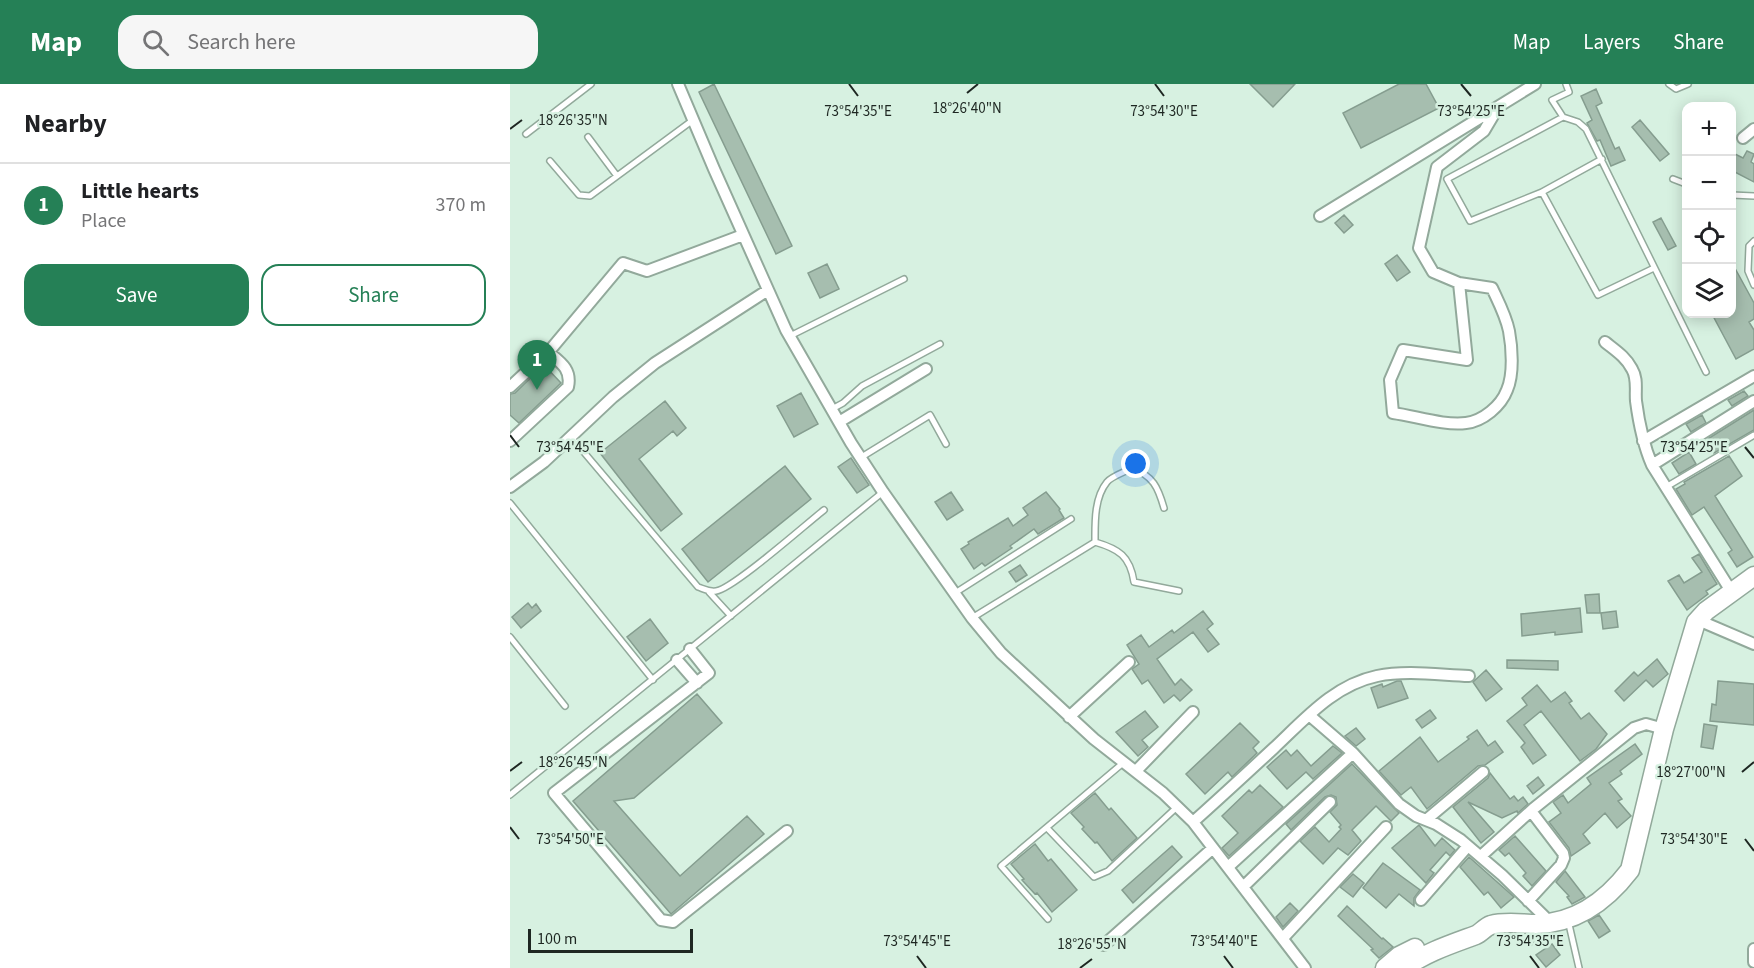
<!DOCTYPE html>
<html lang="en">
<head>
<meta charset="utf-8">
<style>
	body { margin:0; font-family:"Source Sans 3",sans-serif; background:#f6f6f6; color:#202124 }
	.controls { position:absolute; right:18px; top:18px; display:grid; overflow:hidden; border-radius:12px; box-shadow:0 3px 15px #0003 }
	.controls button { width:54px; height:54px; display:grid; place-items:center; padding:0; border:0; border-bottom:2px solid #e0e0e0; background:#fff; color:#202124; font:30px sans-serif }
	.scale { position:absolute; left:18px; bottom:15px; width:165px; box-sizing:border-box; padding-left:6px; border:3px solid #1e2722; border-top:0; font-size:16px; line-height:21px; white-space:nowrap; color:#1e2722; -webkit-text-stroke:4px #d7f1e1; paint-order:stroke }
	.you { position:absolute; left:626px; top:380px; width:21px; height:21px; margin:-15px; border:4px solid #fff; border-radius:50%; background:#1a73e8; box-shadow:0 0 0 9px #1a73e833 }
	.badge { display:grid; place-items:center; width:39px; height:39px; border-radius:50%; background:#258056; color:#fff; font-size:20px; font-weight:700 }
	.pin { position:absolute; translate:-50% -50px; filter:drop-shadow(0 2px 3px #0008) }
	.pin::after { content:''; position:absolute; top:32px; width:21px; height:18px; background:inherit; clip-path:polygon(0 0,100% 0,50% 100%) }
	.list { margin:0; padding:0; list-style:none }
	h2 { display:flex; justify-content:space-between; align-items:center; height:78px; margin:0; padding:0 24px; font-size:26px }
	h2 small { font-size:20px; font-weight:400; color:#757577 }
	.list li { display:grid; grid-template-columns:39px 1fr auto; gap:18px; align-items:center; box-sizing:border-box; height:84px; padding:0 24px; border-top:2px solid #e0e0e0 }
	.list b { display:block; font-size:22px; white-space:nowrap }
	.list p { margin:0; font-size:20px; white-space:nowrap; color:#757577 }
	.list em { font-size:20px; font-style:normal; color:#757577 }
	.actions { display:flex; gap:12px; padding:18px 24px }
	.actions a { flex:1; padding:14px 0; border:2px solid #258056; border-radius:18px; text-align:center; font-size:21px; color:#258056 }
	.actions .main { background:#258056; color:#fff }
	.icon { flex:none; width:33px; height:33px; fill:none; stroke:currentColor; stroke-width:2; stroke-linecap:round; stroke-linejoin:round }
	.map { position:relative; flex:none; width:1244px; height:884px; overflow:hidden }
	header { display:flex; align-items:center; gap:36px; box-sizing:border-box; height:84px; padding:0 30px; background:#258056; color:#fff }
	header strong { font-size:28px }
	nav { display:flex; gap:33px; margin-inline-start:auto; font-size:21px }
	.search { width:420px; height:54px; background:#f6f6f6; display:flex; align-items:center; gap:15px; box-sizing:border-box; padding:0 21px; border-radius:18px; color:#757577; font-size:22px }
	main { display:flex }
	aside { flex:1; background:#fff }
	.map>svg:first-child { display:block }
	.building { fill:#a6beaf; stroke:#859d8f; stroke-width:1.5 }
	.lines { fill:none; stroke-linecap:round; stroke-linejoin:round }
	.service-casing { stroke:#92a99b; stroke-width:8 }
	.minor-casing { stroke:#92a99b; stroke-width:14 }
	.trunk-casing { stroke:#92a99b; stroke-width:21 }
	.service { stroke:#fff; stroke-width:5 }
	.minor { stroke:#fff; stroke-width:10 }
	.trunk { stroke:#fff; stroke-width:18 }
	.ticks { fill:none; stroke:#1e2722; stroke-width:2 }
	.ticks-label { font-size:15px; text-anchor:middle; fill:#1e2722; stroke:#d7f1e1; stroke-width:5; stroke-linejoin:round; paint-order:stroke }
</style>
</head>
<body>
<header>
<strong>Map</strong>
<div class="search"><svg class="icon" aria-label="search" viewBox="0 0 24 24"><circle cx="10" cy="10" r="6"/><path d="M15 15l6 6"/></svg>Search here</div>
<nav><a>Map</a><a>Layers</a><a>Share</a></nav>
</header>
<main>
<aside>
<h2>Nearby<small></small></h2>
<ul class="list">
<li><span class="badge">1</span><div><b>Little hearts</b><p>Place</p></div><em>370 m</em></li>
</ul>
<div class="actions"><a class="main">Save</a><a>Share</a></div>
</aside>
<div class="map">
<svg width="1244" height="884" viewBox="0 0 1244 884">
	<rect width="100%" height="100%" fill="#d7f1e1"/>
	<path class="building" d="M204 0 282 162 266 170 189 8Z
		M740 0H785L763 23Z
		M889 0H916L929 24 851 64 833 29Z
		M1086 5 1092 19 1086 22 1105 65 1109 63 1115 76 1101 82 1090 56 1087 57 1077 39 1082 36 1071 12Z
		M1130 36 1159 70 1150 77 1122 43Z
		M1237 67 1244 70 1241 78 1244 80V98L1221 86V68L1233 74Z
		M834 131 843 141 834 149 825 139Z
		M1151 134 1166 162 1158 166 1143 138Z
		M887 171 900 188 887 197 875 180Z
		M1221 177 1244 219V235L1239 238 1244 246V265L1226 275 1202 230H1221Z
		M317 180 329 205 310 214 298 189Z
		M34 281 51 299 9 339 0 331V310L5 309Z
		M1234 307 1238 312 1222 322 1218 316Z
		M291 309 308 340 284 353 267 322Z
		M155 317 176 344 167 352 163 347 129 375 172 430 151 447 90 369Z
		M1244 326V346L1204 369 1196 356Z
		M1192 331 1196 339 1181 348 1176 340Z
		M1179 368 1186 380 1169 390 1162 379Z
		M1219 372 1232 392 1205 412 1243 473 1227 483 1218 469 1222 466 1194 423 1182 431 1166 405 1175 400 1174 398Z
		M341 374 359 401 347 409 328 383Z
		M275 382 301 415 198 498 172 465Z
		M441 408 453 426 437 436 425 418Z
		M536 408 550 425 549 426 554 434 528 450 524 445 500 462 502 464 475 482 472 479 464 485 451 465 459 460 458 458 498 434 503 442 518 431 513 424Z
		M1189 470 1207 500 1196 507 1198 510 1177 526 1158 497 1169 491 1174 499 1192 488 1182 474Z
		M510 481 517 491 506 498 499 488Z
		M1089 510 1090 529H1077L1075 511Z
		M18 519 22 524 26 520 31 527 11 544 2 533Z
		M1070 524 1072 548 1045 551V548L1012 552 1011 530Z
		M693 527 703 540 697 545 709 560 698 568 683 548 647 575 665 601 671 595 682 606 670 617 664 611 654 619 638 596 632 600 622 585 629 580 617 561 631 551 639 563 662 546 664 549Z
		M1106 527 1108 543 1093 545 1091 529Z
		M140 535 158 559 136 577 117 553Z
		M1147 575 1158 590 1143 603 1136 596 1114 617 1105 607 1124 588 1128 592Z
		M997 576 1048 577V586L997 584Z
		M976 586 992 605 976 617 963 598Z
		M887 597H891L898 614 868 624 861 604 872 600 873 603Z
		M1208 597 1244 600V641L1200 637 1202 620 1206 621Z
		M1027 601 1041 618 1055 608 1062 617 1059 619 1071 635 1079 629 1097 650 1086 665 1070 677 1031 627 1014 641 1036 671 1023 680 1011 663 1015 659 997 637 1017 621 1012 614Z
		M187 610 212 639 124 714 104 717 170 792 237 732 254 750 161 830 63 717Z
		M920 626 926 634 912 644 906 636Z
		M635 627 648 643 632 656 638 663 628 672 606 648Z
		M730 639 749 658 743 664 747 669 722 693 718 688 695 710 676 690Z
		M1194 640 1207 642 1203 665 1191 663Z
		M846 644 855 655 846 662 835 652Z
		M967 646 978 662 985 657 993 668 975 681 968 682 917 725 901 703 891 711 869 687 910 653 928 678 959 655 957 653Z
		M1125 660 1132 670 1110 687 1112 690 1099 699 1112 715 1108 717 1121 732 1107 744 1095 729 1073 750 1080 759 1061 772 1059 764 1039 738 1051 729 1043 718 1053 711 1058 719 1081 700 1077 694Z
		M823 662 832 669 803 695 796 688 777 705 757 683 776 666 781 672 787 666 801 682Z
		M842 680 889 729 881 737 866 722 842 746 851 757 838 771 828 764 813 780 790 757 805 743 819 758 831 745 829 743 831 741 820 728 827 721 826 713 821 711 815 713 781 746 776 740Z
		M980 689 1000 715 1004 712 1008 717 1013 713 1018 720 1008 729 1007 727 992 734 958 718 984 748 971 759 943 723 978 694Z
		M1028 693 1034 701 1023 710 1017 702Z
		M750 701 773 723 719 772 712 764 728 749 712 732 739 706 742 709Z
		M585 709 599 726 601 724 627 754 602 777 587 758 585 759 572 745 574 743 561 729Z
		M909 741 925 762 932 754 945 766 940 772 936 768 920 786 924 789 916 799 882 764Z
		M1005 752 1036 787 1022 802 1013 792 1016 789 999 769 995 772 989 766Z
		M525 760 538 777 541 775 567 806 542 828 527 809 525 810 512 796 514 795 501 780Z
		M662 762 672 773 623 819 612 806Z
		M959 773 1004 813 991 824 978 808 974 811 950 783Z
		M873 779 910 806 904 814V822L889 810 876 824 853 804Z
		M1055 787 1075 813 1062 820 1057 813 1059 812 1046 798Z
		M843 790 854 799 843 813 830 803Z
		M780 819 788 827 773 843 766 833Z
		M837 822 872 855 873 854 883 863 869 874 861 866 863 865 828 832Z
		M1089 831 1100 847 1089 854 1078 837Z
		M1019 851H1034L1019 863 1013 856Z
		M1042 860 1050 871 1036 883 1026 871Z"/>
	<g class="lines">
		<g class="service-casing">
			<path id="service" d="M1056 0 1059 8 1042 16 1053 33 1068 38 1076 45 1196 288
				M1159 0 1166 5 1178 0
				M1053 33 937 95 960 137 1032 108 1088 211 1144 184
				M16 50 81 0
				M78 53 107 92
				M40 77 69 111 80 112 183 36
				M1163 95 1176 100
				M1032 108 1092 75
				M1222 111 1244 112
				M1244 157 1239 162 1238 187 1244 201
				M280 252 394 195
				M322 325 333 319 352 302 430 260
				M61 353 188 503C194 505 199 508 206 507 223 505 296 440 314 426
				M350 374 420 331 436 360
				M1156 403 1244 351
				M0 419 143 596
				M585 458C609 465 620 472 624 498L669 507
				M199 508 221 532
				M445 509 561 435
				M462 534 585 458C585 439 584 414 597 398 602 392 615 388 622 384 643 392 648 403 654 424
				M0 553 55 622
				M0 711 373 408
				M537 744 584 793 598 787 667 723
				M538 835 491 782 613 679
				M1058 836 1069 884"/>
		</g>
		<g class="minor-casing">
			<path id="minor" d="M168 0 204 85 276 246 341 359 373 408 462 534 491 569 584 655 653 709 683 738 795 884
				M1233 54 1244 45
				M810 132 1025 0
				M949 199 982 204C988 217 996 232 999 247 1002 263 1004 290 997 306 991 322 973 337 956 339 935 342 905 332 883 329L880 296 893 266 957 276Z
				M949 199 923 188 909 164 927 83 974 47 987 25
				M1095 258C1105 266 1116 273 1122 285 1128 295 1125 306 1126 317 1129 340 1133 360 1142 381L1221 507
				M0 303 41 265 113 179 137 187 233 151
				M329 338 416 285
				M0 357 58 303C62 285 50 278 38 268
				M1133 357 1244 292
				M1142 381 1244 317
				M0 403 34 378 103 313 145 279 258 206
				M1188 536 1244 560
				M180 565 199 589 44 709 151 836 163 838 277 747
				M167 576 187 599
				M799 631 843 669 889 720 906 732 926 740 951 756 992 791 1041 839
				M559 633 619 578
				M626 687 683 628
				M916 736 973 688
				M683 738C710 714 737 689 764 664 795 635 824 601 867 592 896 586 930 591 959 592
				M971 772 1023 725 1124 644 1136 640 1154 645
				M718 783 843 669
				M733 803 820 718
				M911 816 958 762
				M1018 817 1051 781 1054 774 1053 769 1021 727
				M773 854 876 743
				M594 861 703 764
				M1244 865V878"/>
		</g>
		<g class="trunk-casing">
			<path id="trunk" d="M875 884 889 872 905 864
				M894 884C917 868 939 861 966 851 971 849 975 843 981 841 995 837 1012 840 1027 840 1066 839 1097 816 1120 786L1154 645 1186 538 1196 527 1244 492"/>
		</g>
		<use href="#service" class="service"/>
		<use href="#minor" class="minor"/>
		<use href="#trunk" class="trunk"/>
	</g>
	<path class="ticks" d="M339 0 348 12M645 0 654 12M951 0 961 12M457 9 468 0M0 45 12 36M0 351 9 363M1235 363 1244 374M0 687 12 678M1232 688 1244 678M0 743 9 755M1235 755 1244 767M407 872 416 884M714 872 723 884M1020 872 1029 884M570 884 582 875"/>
	<g class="ticks-label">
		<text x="457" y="29">18°26'40"N</text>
		<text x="348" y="32">73°54'35"E</text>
		<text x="654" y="32">73°54'30"E</text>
		<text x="961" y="32">73°54'25"E</text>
		<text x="63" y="41">18°26'35"N</text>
		<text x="1184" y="368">73°54'25"E</text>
		<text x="60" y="368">73°54'45"E</text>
		<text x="63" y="683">18°26'45"N</text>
		<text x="1181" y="693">18°27'00"N</text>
		<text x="1184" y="760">73°54'30"E</text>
		<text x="60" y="760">73°54'50"E</text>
		<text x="407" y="862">73°54'45"E</text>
		<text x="714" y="862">73°54'40"E</text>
		<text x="1020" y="862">73°54'35"E</text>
		<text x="582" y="865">18°26'55"N</text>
	</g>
</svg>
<div class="controls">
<button>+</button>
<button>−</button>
<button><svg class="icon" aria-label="locate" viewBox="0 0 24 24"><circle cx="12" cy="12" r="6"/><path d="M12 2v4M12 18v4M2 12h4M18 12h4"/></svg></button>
<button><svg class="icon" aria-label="layers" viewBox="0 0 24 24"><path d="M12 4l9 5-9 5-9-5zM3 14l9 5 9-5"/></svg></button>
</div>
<div class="scale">100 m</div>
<div class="you"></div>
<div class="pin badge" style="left:27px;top:306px">1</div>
</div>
</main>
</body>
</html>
